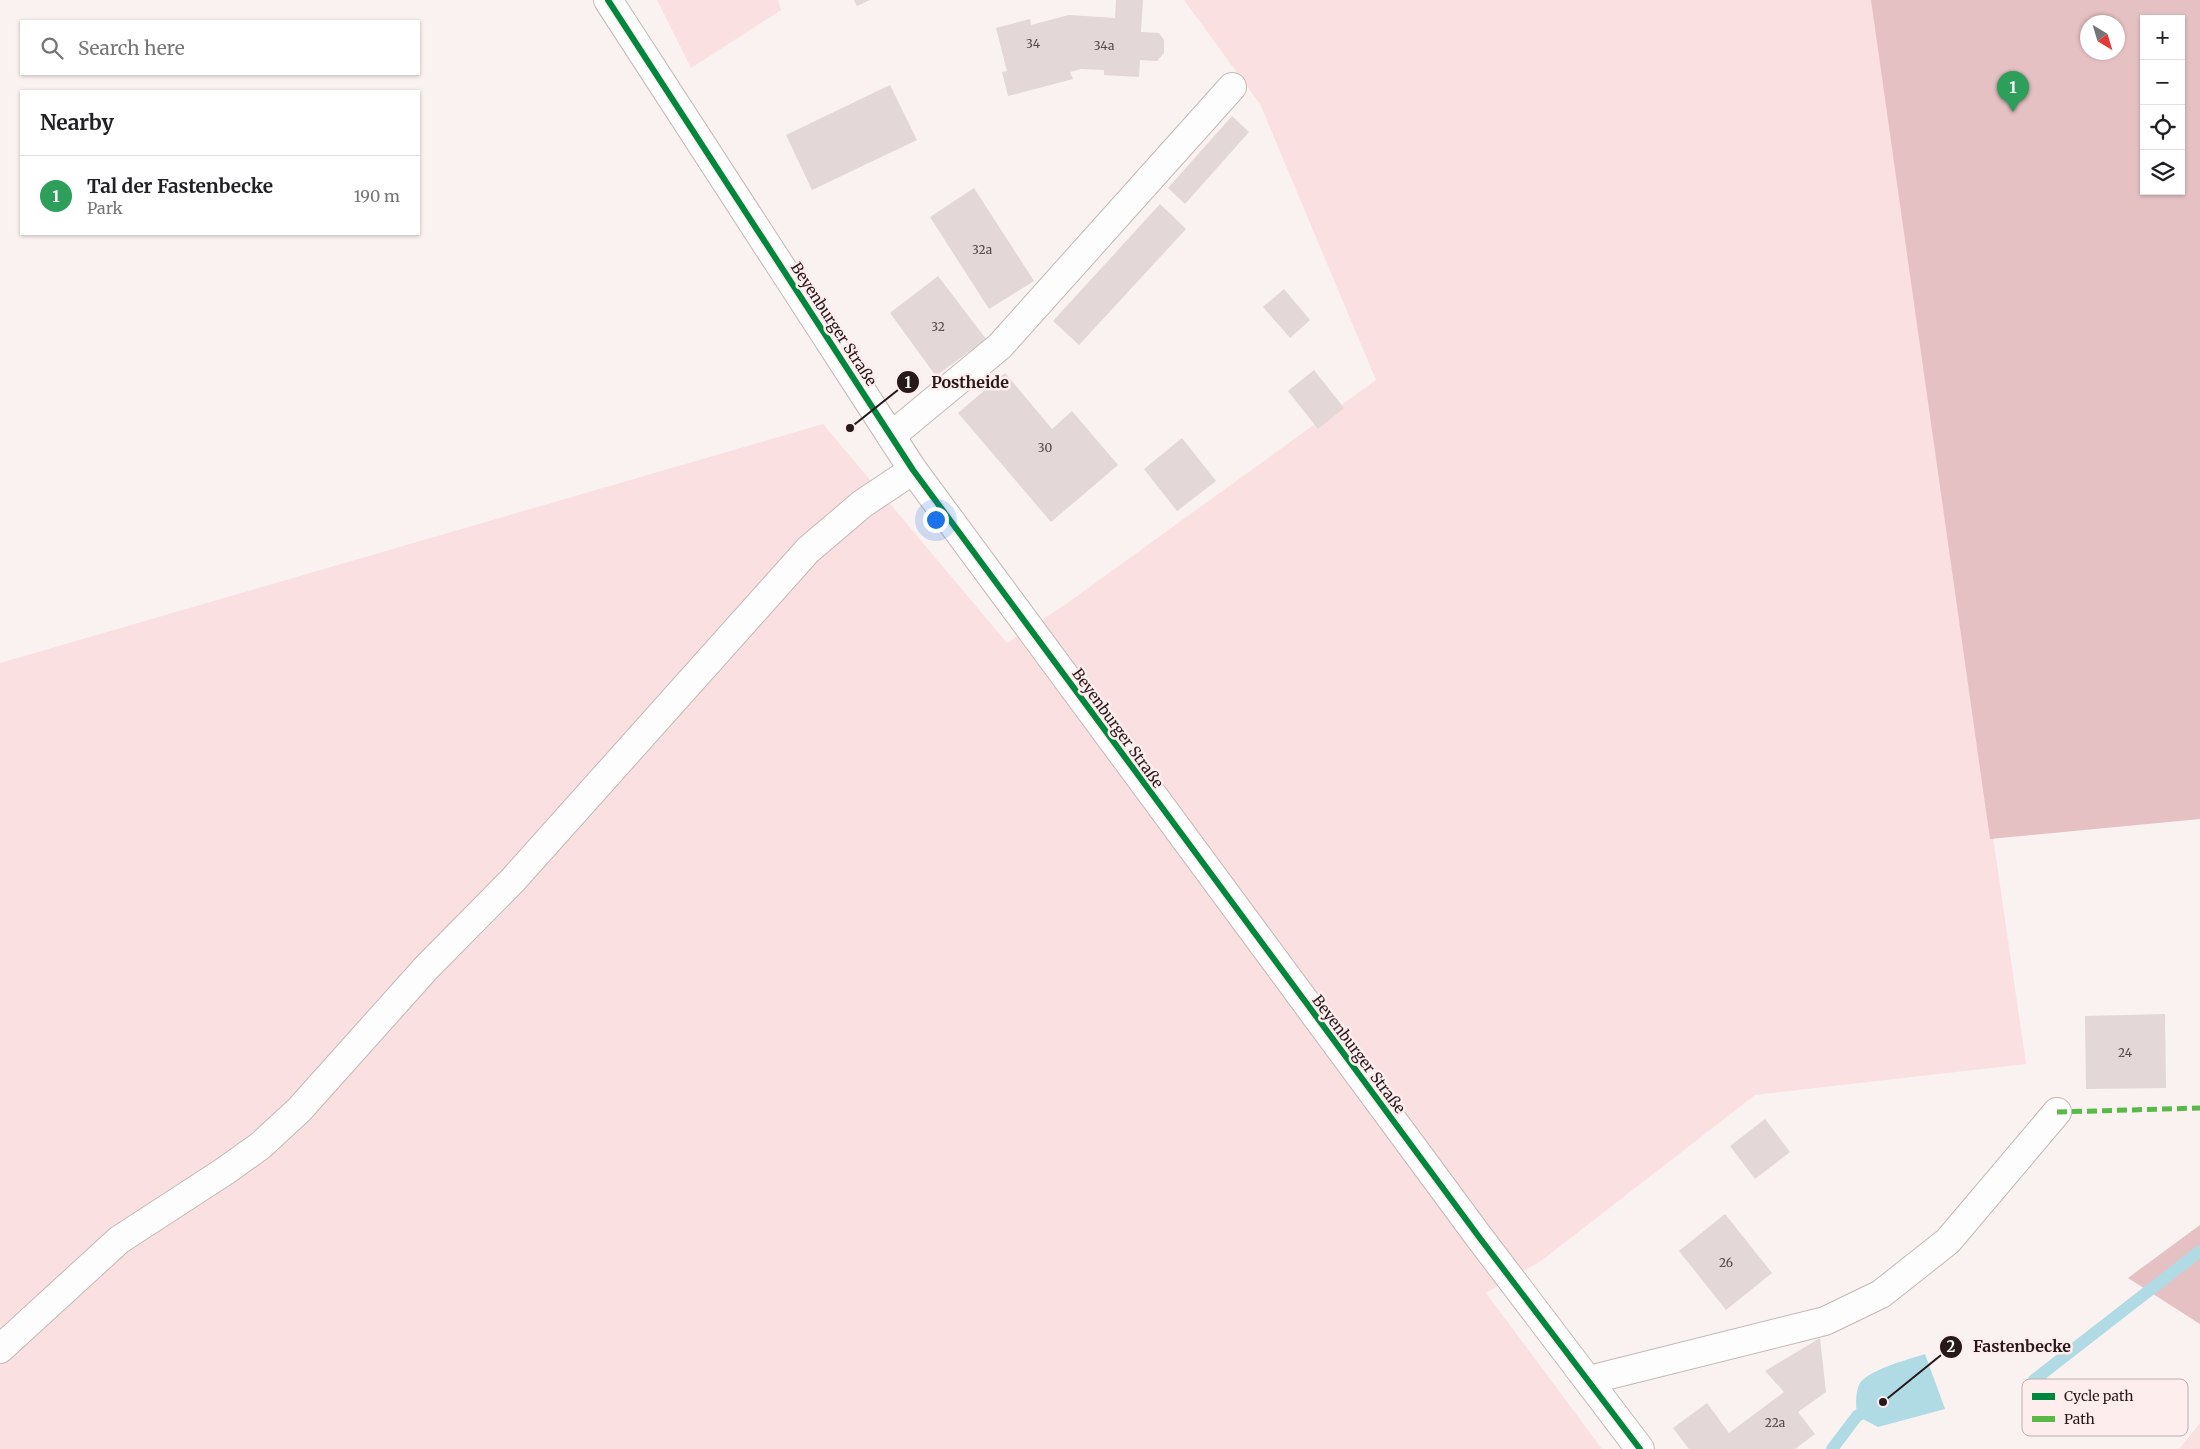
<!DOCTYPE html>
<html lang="en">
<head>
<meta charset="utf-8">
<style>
	body { margin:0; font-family:Merriweather,serif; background:#f6f6f6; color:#202124 }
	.controls { position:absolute; right:15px; top:15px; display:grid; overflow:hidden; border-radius:0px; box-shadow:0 1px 4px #0004 }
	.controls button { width:45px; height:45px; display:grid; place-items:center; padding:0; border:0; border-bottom:1px solid #e0e0e0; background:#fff; color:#202124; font:25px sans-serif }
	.compass { position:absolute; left:2080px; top:15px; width:45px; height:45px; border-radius:50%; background:#fff; box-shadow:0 1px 4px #0004; rotate:142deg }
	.you { position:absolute; left:935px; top:519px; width:18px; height:18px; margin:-12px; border:4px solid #fff; border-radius:50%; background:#1a73e8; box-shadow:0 0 0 8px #1a73e833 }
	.badge { display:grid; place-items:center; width:32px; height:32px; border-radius:50%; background:#ea580c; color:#fff; font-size:16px; font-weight:700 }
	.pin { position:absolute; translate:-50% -41px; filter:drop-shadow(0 1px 2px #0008) }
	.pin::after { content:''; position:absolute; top:26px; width:18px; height:15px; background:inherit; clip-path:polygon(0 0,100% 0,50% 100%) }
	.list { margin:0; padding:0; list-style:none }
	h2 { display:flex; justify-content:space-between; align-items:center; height:65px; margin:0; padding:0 20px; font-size:21px }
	h2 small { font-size:16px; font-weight:400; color:#757577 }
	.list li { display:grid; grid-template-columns:32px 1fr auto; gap:15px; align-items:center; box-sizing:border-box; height:80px; padding:0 20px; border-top:1px solid #e0e0e0 }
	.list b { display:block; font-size:19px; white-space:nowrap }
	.list p { margin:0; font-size:16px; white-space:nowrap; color:#757577 }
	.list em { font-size:16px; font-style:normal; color:#757577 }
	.icon { flex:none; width:28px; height:28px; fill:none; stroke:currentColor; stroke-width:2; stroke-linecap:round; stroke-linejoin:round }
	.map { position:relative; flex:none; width:2200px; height:1449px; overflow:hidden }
	.search { position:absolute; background:#fff; box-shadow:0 1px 4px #0004; left:20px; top:20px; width:400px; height:55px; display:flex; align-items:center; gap:12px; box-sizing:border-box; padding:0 18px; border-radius:0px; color:#757577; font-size:19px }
	.panel { position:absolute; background:#fff; box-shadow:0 1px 4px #0004; left:20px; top:90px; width:400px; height:145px; border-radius:0px }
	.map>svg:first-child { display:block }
	.green { fill:#fae0e1; fill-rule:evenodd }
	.forest { fill:#e5c1c3; fill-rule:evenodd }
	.water { fill:#b0dbe4 }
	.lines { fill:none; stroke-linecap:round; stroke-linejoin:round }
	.stream { stroke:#b0dbe4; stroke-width:12 }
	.building { fill:#e3d7d8 }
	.minor-casing { stroke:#c3b8b8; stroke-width:30 }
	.major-casing { stroke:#c3b8b8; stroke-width:30 }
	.minor { stroke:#fefdfd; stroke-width:28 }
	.major { stroke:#fefdfd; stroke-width:28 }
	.quiet { stroke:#58b947; stroke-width:5; stroke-dasharray:10 5; stroke-linecap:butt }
	.cycleway-casing { stroke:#feeded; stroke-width:9 }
	.cycleway { stroke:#00873e; stroke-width:6 }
	.labels { text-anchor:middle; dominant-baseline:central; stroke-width:5; stroke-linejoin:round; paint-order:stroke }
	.number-label { font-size:12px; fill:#564849 }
	.street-label { font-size:15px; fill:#271819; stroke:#feeded }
	.key { fill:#feeded; stroke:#beadad; stroke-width:1 }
	.key-label { font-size:14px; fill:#271819 }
	.leader { fill:none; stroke:#271819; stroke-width:2 }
	.callout-dot { fill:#271819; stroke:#feeded; stroke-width:2 }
	.mark-label { font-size:15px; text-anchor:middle; font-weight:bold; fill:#fff }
	.callout-label { font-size:16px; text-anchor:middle; font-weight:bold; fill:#271819; stroke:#feeded; stroke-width:5; stroke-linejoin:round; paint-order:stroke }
</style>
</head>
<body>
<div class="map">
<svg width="2200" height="1449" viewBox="0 0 2200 1449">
	<rect width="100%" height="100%" fill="#faf1f1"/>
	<path class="green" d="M657 0H778L781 10 691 68Z
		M1184 0H2200L2181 19H2144V120L1904 224 2026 1064 1755 1095 1541 1261 1486 1293 1602 1449H0V663L823 424 1007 643 1066 604 1376 380 1260 104ZM2088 22H2118V52H2088Z
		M2200 1423V1449H2179Z"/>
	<path class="forest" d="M1871 0H2200V819L1990 839ZM2144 19H2181V191H2144ZM2088 22H2118V52H2088Z
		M2200 1225V1324L2128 1278Z"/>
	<path class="water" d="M1925 1354 1945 1409 1878 1427 1857 1416C1856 1406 1855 1395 1859 1385 1866 1370 1910 1359 1925 1354Z"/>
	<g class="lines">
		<path class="stream" d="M2034 1380 2200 1251
			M1832 1449 1857 1416 1871 1408"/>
	</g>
	<path class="building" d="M854 0H870L857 6Z
		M1116 0H1143L1141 32 1159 33 1164 40V53L1157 61 1140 60 1139 77 1104 75V70L1081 69 1070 72 1073 79 1008 96 1002 72 1007 71 996 28 1030 19 1031 25 1069 15 1115 18Z
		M890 85 917 140 812 190 786 135Z
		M1232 116 1249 132 1185 204 1168 188Z
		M974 188 1034 281 989 309 930 217Z
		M1160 204 1186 229 1079 345 1053 321Z
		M938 276 986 339 936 376 890 313Z
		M1284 289 1310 320 1290 338 1263 307Z
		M1314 370 1344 408 1318 429 1288 391Z
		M1005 373 1052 429 1072 411 1118 465 1051 522 958 413Z
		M1182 438 1216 481 1177 511 1144 469Z
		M2165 1014 2166 1088 2086 1089 2085 1016Z
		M1765 1119 1790 1152 1755 1179 1730 1146Z
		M1725 1214 1772 1273 1726 1310 1679 1251Z
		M1820 1338 1826 1392 1798 1412 1815 1434 1795 1449H1689L1673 1428 1707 1403 1729 1433 1784 1392 1765 1371Z"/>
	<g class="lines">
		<g class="minor-casing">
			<path id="minor" d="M891 436 1000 346 1232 87
				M0 1349 119 1240 225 1171 260 1146 299 1110 427 967 513 880 808 550 862 504 913 470
				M1589 1380 1825 1321 1881 1294 1948 1241 2057 1112"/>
		</g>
		<g class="major-casing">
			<path id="major" d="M608 0 913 470 1479 1237 1640 1449"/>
		</g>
		<use href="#minor" class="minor"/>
		<use href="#major" class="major"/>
		<path class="quiet" d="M2057 1112 2200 1108"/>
		<g class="cycleway-casing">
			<path id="cycleway" d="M608 0 913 470 1479 1237 1640 1449"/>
		</g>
		<use href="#cycleway" class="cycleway"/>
	</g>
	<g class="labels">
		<g class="number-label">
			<text x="1033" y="43">34</text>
			<text x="1104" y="45">34a</text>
			<text x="982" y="249">32a</text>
			<text x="938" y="326">32</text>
			<text x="1045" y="447">30</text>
			<text x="2125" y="1052">24</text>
			<text x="1726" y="1262">26</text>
			<text x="1775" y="1422">22a</text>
		</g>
		<g class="street-label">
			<text transform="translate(834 324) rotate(57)">Beyenburger Straße</text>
			<text transform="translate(1118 728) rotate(54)">Beyenburger Straße</text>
			<text transform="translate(1359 1054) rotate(53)">Beyenburger Straße</text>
		</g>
	</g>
	<rect x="2022" y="1379" width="166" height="57" rx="8" class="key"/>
	<rect x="2032" y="1393" width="23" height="7" fill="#00873e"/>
	<rect x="2032" y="1416" width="23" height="6" fill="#58b947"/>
	<g class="key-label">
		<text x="2064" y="1401">Cycle path</text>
		<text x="2064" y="1424">Path</text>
	</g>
	<path class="leader" d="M850 428L908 382M1883 1402L1951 1347"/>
	<g class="callout-dot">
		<circle cx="850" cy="428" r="5"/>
		<circle cx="1883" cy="1402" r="5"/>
		<circle cx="908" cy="382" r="12"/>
		<circle cx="1951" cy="1347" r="12"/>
	</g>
	<g class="mark-label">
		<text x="908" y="388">1</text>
		<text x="1951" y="1352">2</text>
	</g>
	<g class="callout-label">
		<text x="970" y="388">Postheide</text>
		<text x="2022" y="1352">Fastenbecke</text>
	</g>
</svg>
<div class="controls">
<button>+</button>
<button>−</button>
<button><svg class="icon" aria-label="locate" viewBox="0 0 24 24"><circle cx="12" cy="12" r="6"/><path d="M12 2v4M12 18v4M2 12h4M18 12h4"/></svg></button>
<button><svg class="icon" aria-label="layers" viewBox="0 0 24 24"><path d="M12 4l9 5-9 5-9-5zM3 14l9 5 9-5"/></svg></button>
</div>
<svg class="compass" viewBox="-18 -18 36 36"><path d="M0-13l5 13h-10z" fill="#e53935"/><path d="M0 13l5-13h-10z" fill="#757577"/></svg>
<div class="you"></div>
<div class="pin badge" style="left:2013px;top:112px;background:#2e9e5b">1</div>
<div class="search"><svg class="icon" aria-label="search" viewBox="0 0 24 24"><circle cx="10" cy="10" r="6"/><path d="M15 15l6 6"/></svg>Search here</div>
<section class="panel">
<h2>Nearby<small></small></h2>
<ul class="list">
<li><span class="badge" style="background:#2e9e5b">1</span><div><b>Tal der Fastenbecke</b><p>Park</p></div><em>190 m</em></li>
</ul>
</section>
</div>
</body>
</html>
